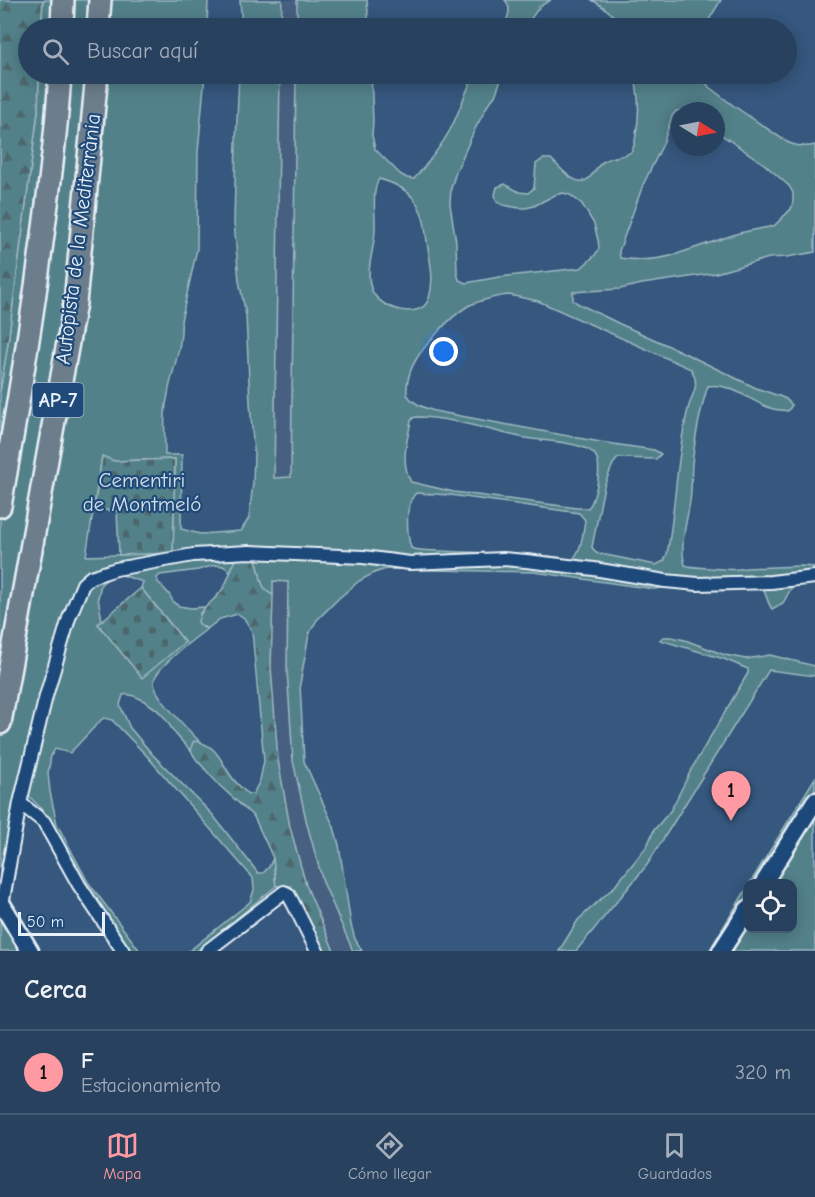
<!DOCTYPE html>
<html lang="es">
<head>
<meta charset="utf-8">
<style>
	body { margin:0; font-family:"Comic Neue",sans-serif; background:#304864; color:#f1f3f6 }
	.controls { position:absolute; right:18px; bottom:18px; display:grid; overflow:hidden; border-radius:12px; box-shadow:0 3px 15px #0003 }
	.controls button { width:54px; height:54px; display:grid; place-items:center; padding:0; border:0; border-bottom:2px solid #445a73; background:#28415e; color:#f1f3f6; font:30px sans-serif }
	.compass { position:absolute; left:671px; top:102px; width:54px; height:54px; border-radius:50%; background:#28415e; box-shadow:0 3px 15px #0003; rotate:100deg }
	.scale { position:absolute; left:18px; bottom:15px; width:87px; box-sizing:border-box; padding-left:6px; border:3px solid #e8f1f8; border-top:0; font-size:16px; line-height:21px; white-space:nowrap; color:#e8f1f8; -webkit-text-stroke:4px #1f4a7a; paint-order:stroke }
	.you { position:absolute; left:444px; top:352px; width:21px; height:21px; margin:-15px; border:4px solid #fff; border-radius:50%; background:#1a73e8; box-shadow:0 0 0 9px #1a73e833 }
	.badge { display:grid; place-items:center; width:39px; height:39px; border-radius:50%; background:#ff9aa2; color:#111; font-size:20px; font-weight:700 }
	.pin { position:absolute; translate:-50% -50px; filter:drop-shadow(0 2px 3px #0008) }
	.pin::after { content:''; position:absolute; top:32px; width:21px; height:18px; background:inherit; clip-path:polygon(0 0,100% 0,50% 100%) }
	.list { margin:0; padding:0; list-style:none }
	h2 { display:flex; justify-content:space-between; align-items:center; height:78px; margin:0; padding:0 24px; font-size:26px }
	h2 small { font-size:20px; font-weight:400; color:#a5afbc }
	.list li { display:grid; grid-template-columns:39px 1fr auto; gap:18px; align-items:center; box-sizing:border-box; height:84px; padding:0 24px; border-top:2px solid #445a73 }
	.list b { display:block; font-size:22px; white-space:nowrap }
	.list p { margin:0; font-size:20px; white-space:nowrap; color:#a5afbc }
	.list em { font-size:20px; font-style:normal; color:#a5afbc }
	.icon { flex:none; width:33px; height:33px; fill:none; stroke:currentColor; stroke-width:2; stroke-linecap:round; stroke-linejoin:round }
	.map { position:relative; flex:none; width:815px; height:951px; overflow:hidden }
	.search { position:absolute; background:#28415e; box-shadow:0 3px 15px #0003; left:18px; right:18px; top:18px; height:66px; display:flex; align-items:center; gap:15px; box-sizing:border-box; padding:0 21px; border-radius:33px; color:#a5afbc; font-size:22px }
	.sheet { height:162px; background:#28415e }
	nav { display:flex; justify-content:space-around; align-items:center; box-sizing:border-box; height:84px; border-top:2px solid #445a73; background:#28415e; font-size:16px; color:#a5afbc }
	nav a { display:grid; justify-items:center; gap:3px }
	nav .on { color:#ff9aa2 }
	.map>svg:first-child { display:block }
	.built { fill:#466081 }
	.green { fill:#52818a; stroke:#9db9c1; stroke-width:1.5; fill-rule:evenodd }
	.forest { fill:url(#forest-firs); stroke:#9db9c1; stroke-width:1.5 }
	.cemetery { fill:url(#cemetery-stones); stroke:#9db9c1; stroke-width:1.5 }
	.lines { fill:none; stroke-linecap:round; stroke-linejoin:round }
	.street-casing { stroke:#e8f1f8; stroke-width:16 }
	.secondary-casing { stroke:#e8f1f8; stroke-width:21 }
	.highway-casing { stroke:#e8f1f8; stroke-width:26 }
	.street { stroke:#1f4a7a; stroke-width:12 }
	.secondary { stroke:#1f4a7a; stroke-width:16 }
	.highway { stroke:#6c7d8c; stroke-width:21 }
	.labels { text-anchor:middle; dominant-baseline:central; stroke-width:4.5; stroke-linejoin:round; paint-order:stroke }
	.shield { fill:#1f4a7a; stroke:#acbfd2; stroke-width:1.5 }
	.shield-label { font-size:20px; font-weight:bold; fill:#e8f1f8 }
	.street-label { font-size:21px; fill:#e8f1f8; stroke:#1f4a7a }
	.park-label { font-size:21px; fill:#d2e0e8; stroke:#1f4a7a }
</style>
</head>
<body>
<div class="map">
<svg width="815" height="951" viewBox="0 0 815 951">
	<defs>
		<pattern id="forest-firs" width="22" height="20" patternUnits="userSpaceOnUse" patternTransform="scale(1.5)"><rect width="22" height="20" fill="#52818a"/><path d="M5 1l3.5 6h-7zM16 11l3.5 6h-7z" fill="#4d676d"/></pattern>
		<pattern id="cemetery-stones" width="16" height="16" patternUnits="userSpaceOnUse" patternTransform="scale(1.5)"><rect width="16" height="16" fill="#52818a"/><path d="M2 7V4a2 2 0 0 1 4 0v3zM10 15v-3a2 2 0 0 1 4 0v3z" fill="#4d676d"/></pattern>
	</defs>
	<rect width="100%" height="100%" fill="#36577e"/>
	<filter id="ink" filterUnits="userSpaceOnUse"><feTurbulence type="fractalNoise" baseFrequency=".0167" numOctaves="2"/><feDisplacementMap in="SourceGraphic" scale="12" xChannelSelector="R" yChannelSelector="G"/><feConvolveMatrix kernelMatrix="1 2 1 2 8 2 1 2 1" color-interpolation-filters="sRGB"/></filter>
	<g filter="url(#ink)">
		<path class="built" d="M282 0H297V28H281Z
			M280 74H296L291 478H274Z
			M273 581 289 582 287 669 293 761 307 824 323 882 353 951H334L306 885 290 827 278 760 271 667Z"/>
		<path class="green" d="M43 0H208L207 28H41Z
			M240 0H282L281 28H242Z
			M297 0H367L369 28H297Z
			M505 0H551L540 6 524 28H503C507 19 513 9 505 0Z
			M592 0H721L704 28H621C616 15 604 7 592 0Z
			M39 74H205L198 152 197 249 181 321C183 346 172 370 168 394 163 414 165 434 165 455H182L181 529 200 534 241 531 249 518 253 483 254 454 250 403 246 315 239 281 234 222 236 141 239 74H280L274 478 291 477 296 74H371L373 121 372 135 375 149 400 174 407 178 414 179C427 164 440 148 450 130 460 111 465 91 475 74H503L495 96 489 103 474 131 456 172 451 188 450 204 456 242 457 272 459 280 466 283 499 277 581 268 595 255 599 248 598 240 594 224 582 204 570 195 563 193 555 195 534 206 526 208H519L503 205 497 202 495 195 497 187 505 184 519 192 528 193 534 188 536 164 543 159H551C559 166 577 190 589 178 595 173 596 166 604 161 612 156 624 157 631 152 635 147 635 140 636 134 640 114 639 94 634 74H696L704 80 709 87 734 106 787 142C796 146 805 148 815 145V252L787 257 769 258 716 273 642 284 620 289 573 292V300L579 304 620 324 680 351 756 388 779 396 786 399 792 405 788 411C783 410 777 410 773 409 752 403 731 382 708 386 700 410 695 439 692 464 691 476 692 489 690 501 687 522 679 545 685 565 693 568 702 567 710 568 722 569 734 571 746 568L801 566 815 567V582L793 585 783 603 772 609C767 603 767 594 762 588L669 587 654 589 534 572 386 569 374 573 359 581 339 598 317 620 309 634 300 684 304 761 334 827 339 845 351 925 355 939 362 951H353L323 882 307 824 293 761 287 669 288 582 273 581V595C259 590 261 575 257 562L255 558 251 556 234 561 230 573 228 569 223 566 215 565 198 570 160 575 157 578 158 582 169 594 174 603 179 606 191 608 206 607 200 613 202 627 207 629C195 638 154 669 154 682 153 696 190 731 200 742H193L191 751C185 744 177 737 172 729 169 725 167 720 164 717 157 708 134 692 123 695L120 705 130 728 153 755 212 814 258 873H263L269 867 273 858 276 886 197 951H189L250 902 254 890 253 878 146 755 112 720 104 718 101 720 70 753 55 749 51 756 48 773 50 792 57 824 88 882 140 951H131L82 885 44 812 28 795 10 902 37 951H0V392L7 350 38 111ZM676 111H716V131L764 164 789 186 793 193V201L791 209 774 226 739 233 674 255C656 260 638 261 620 258L619 251 643 185 663 144 672 116ZM379 179C410 187 423 203 426 234 428 256 436 276 429 298 422 322 377 309 371 288 365 269 375 248 375 229 376 213 371 194 379 179ZM509 295 538 301 691 369C701 386 692 393 688 409 676 457 676 506 667 554L664 561 656 565 596 553 592 547 604 486 613 464 618 458 656 459 661 454 654 450 600 442 434 411C423 407 415 405 407 395 405 368 422 349 440 330 448 321 457 313 468 306 478 301 497 296 509 295ZM416 417C453 417 489 431 525 438 543 441 562 441 579 446 586 448 591 450 595 455 603 466 596 493 591 504L588 508H577L454 492 411 482C400 462 407 442 411 421L413 418ZM102 457 114 461 175 459 173 553 86 556ZM416 493 450 495 579 513 585 520C583 532 582 551 572 560 530 551 486 554 443 551 433 550 422 552 411 548 407 534 404 504 416 493ZM116 573 143 582 141 588 185 642 98 624 102 620 98 598 101 584Z
			M663 637H671L685 640 725 655 746 659 770 655 815 666V676L769 670 647 865 576 951H559L578 920 615 886 647 846 654 830 671 810 692 768 748 673V669L724 659 660 640Z
			M815 778V951H709L747 888 748 928H792V884L750 883Z"/>
		<path class="forest" d="M0 0H43L41 28H28V74H39L38 111 7 350 0 392Z
			M240 555 255 558C262 572 258 589 273 595L271 667 278 760 290 827 306 885 334 951H324L291 886H276L273 858 254 817 219 785 196 759 191 751 193 742 196 741C216 746 219 757 229 773 234 781 241 788 248 794H253L260 780 264 761 252 631 244 618 238 614 220 619 207 629 199 624 198 621C200 608 215 601 222 590 230 579 230 565 240 555Z"/>
		<path class="cemetery" d="M102 456 114 461 175 459 173 553 119 555 117 511 94 509Z
			M141 588 185 642 142 678 98 624Z"/>
		<g class="lines">
			<g class="street-casing">
				<path id="street" d="M20 803 44 822 79 885 123 951
					M2 905 20 803 46 696 69 618 83 584 91 577 116 569 193 555 249 552 363 557 410 563 503 559 526 561 594 569 665 581 698 584 771 582 815 577
					M207 951 284 892 288 894 293 903 317 951"/>
			</g>
			<g class="secondary-casing">
				<path id="secondary" d="M763 884 815 801
					M0 901 30 951
					M721 951 748 909"/>
			</g>
			<g class="highway-casing">
				<path id="highway" d="M62 28 63 0
					M98 28 100 0
					M0 506C14 428 27 351 38 272 47 206 56 140 60 74
					M0 723 75 303 97 74"/>
			</g>
			<use href="#street" class="street"/>
			<use href="#secondary" class="secondary"/>
			<use href="#highway" class="highway"/>
		</g>
	</g>
	<g class="labels">
		<rect class="shield" x="32.5" y="383" width="51" height="34" rx="4.5"/>
		<g class="shield-label">
			<text x="58" y="400">AP-7</text>
		</g>
		<g class="street-label">
			<text transform="translate(78 239) rotate(-83)">Autopista de la Mediterrània</text>
		</g>
		<g class="park-label">
			<text x="142" y="480">Cementiri<tspan x="142" dy="24">de Montmeló</tspan></text>
		</g>
	</g>
</svg>
<div class="controls">
<button><svg class="icon" aria-label="locate" viewBox="0 0 24 24"><circle cx="12" cy="12" r="6"/><path d="M12 2v4M12 18v4M2 12h4M18 12h4"/></svg></button>
</div>
<svg class="compass" viewBox="-18 -18 36 36"><path d="M0-13l5 13h-10z" fill="#e53935"/><path d="M0 13l5-13h-10z" fill="#a5afbc"/></svg>
<div class="scale">50 m</div>
<div class="you"></div>
<div class="pin badge" style="left:731px;top:821px">1</div>
<div class="search"><svg class="icon" aria-label="search" viewBox="0 0 24 24"><circle cx="10" cy="10" r="6"/><path d="M15 15l6 6"/></svg>Buscar aquí</div>
</div>
<section class="sheet">
<h2>Cerca<small></small></h2>
<ul class="list">
<li><span class="badge">1</span><div><b>F</b><p>Estacionamiento</p></div><em>320 m</em></li>
</ul>
</section>
<nav>
<a class="on"><svg class="icon" aria-label="map" viewBox="0 0 24 24"><path d="M3 6l6-2 6 2 6-2v14l-6 2-6-2-6 2zM9 4v14M15 6v14"/></svg>Mapa</a>
<a><svg class="icon" aria-label="directions" viewBox="0 0 24 24"><path d="M12 3l9 9-9 9-9-9zM9 14v-3h6M13 9l2 2-2 2"/></svg>Cómo llegar</a>
<a><svg class="icon" aria-label="saved" viewBox="0 0 24 24"><path d="M7 4h10v16l-5-4-5 4z"/></svg>Guardados</a>
</nav>
</body>
</html>
